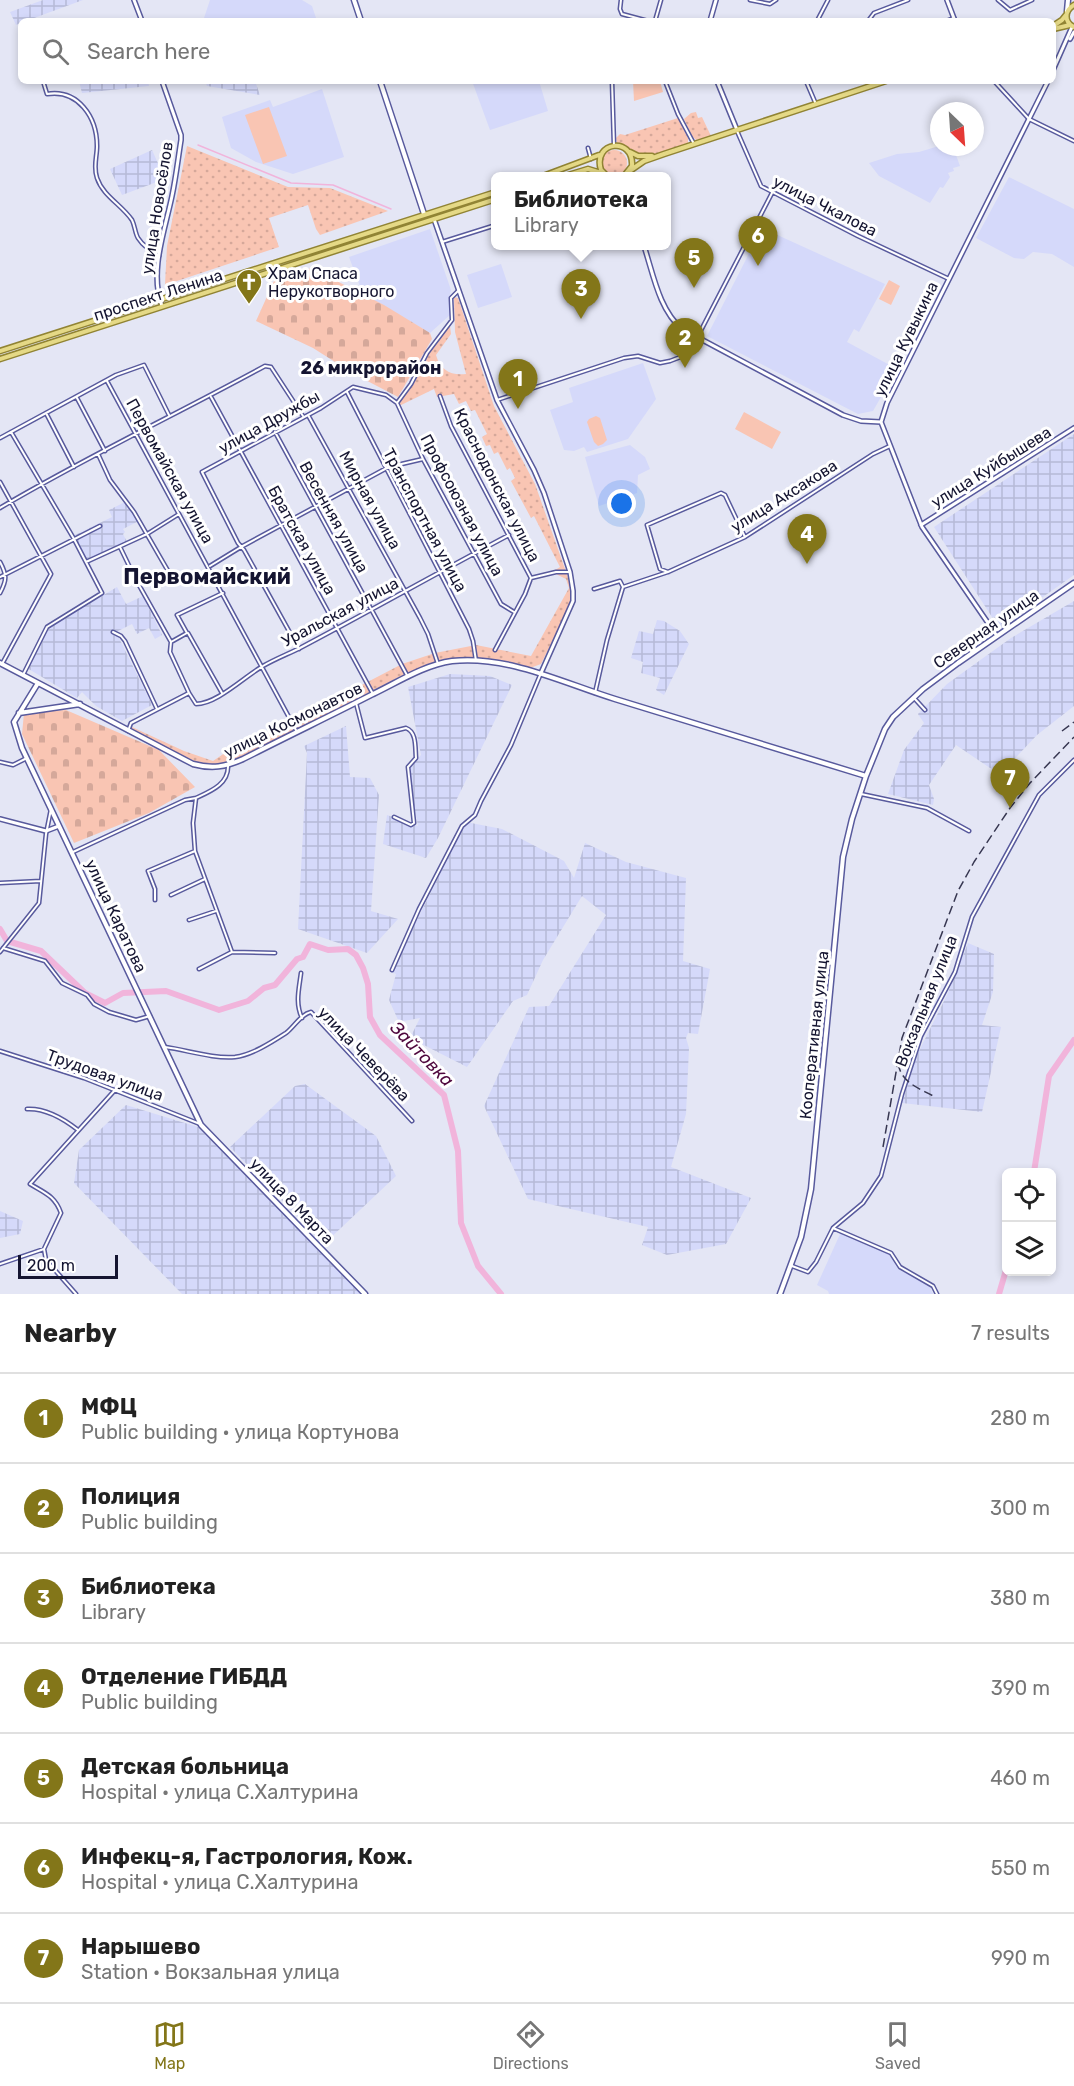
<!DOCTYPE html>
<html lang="en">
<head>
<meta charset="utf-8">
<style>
	body { margin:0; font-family:Rubik,sans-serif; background:#f2f2f2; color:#222 }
	.controls { position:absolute; right:18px; bottom:18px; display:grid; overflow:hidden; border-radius:9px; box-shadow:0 3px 9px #0003 }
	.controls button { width:54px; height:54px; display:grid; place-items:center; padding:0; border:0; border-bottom:2px solid #e0e0e0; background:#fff; color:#222; font:30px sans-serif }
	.compass { position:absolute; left:930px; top:102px; width:54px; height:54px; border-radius:50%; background:#fff; box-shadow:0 3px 9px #0003; rotate:155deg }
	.scale { position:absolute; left:18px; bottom:15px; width:100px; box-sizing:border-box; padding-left:6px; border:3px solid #151531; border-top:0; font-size:16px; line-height:21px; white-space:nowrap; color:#151531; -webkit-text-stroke:4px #fff; paint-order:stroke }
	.you { position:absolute; left:622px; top:504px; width:21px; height:21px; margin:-15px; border:4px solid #fff; border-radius:50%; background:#1a73e8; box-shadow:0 0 0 9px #1a73e833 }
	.badge { display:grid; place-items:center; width:39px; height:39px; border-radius:50%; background:#837619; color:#fff; font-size:20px; font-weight:700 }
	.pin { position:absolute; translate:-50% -50px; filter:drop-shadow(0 2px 3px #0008) }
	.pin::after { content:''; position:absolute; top:32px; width:21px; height:18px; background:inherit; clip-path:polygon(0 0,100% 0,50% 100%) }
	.popup { position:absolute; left:491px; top:172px; width:180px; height:78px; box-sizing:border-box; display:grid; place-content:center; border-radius:9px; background:#fff; filter:drop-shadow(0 2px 4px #0005); font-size:20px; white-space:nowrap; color:#767676 }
	.popup b { font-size:22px; color:#222 }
	.popup::after { content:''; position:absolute; left:50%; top:100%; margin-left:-12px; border:12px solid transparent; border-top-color:#fff }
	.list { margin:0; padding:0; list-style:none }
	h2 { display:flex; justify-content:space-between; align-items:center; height:78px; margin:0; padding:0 24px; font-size:26px }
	h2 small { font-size:20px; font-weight:400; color:#767676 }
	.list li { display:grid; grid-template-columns:39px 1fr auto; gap:18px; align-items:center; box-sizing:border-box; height:90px; padding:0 24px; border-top:2px solid #e0e0e0 }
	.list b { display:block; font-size:22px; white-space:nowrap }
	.list p { margin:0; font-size:20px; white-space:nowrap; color:#767676 }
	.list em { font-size:20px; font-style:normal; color:#767676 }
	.icon { flex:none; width:33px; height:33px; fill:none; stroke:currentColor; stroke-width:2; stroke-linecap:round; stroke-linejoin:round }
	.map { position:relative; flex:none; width:1074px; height:1294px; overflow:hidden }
	.search { position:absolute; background:#fff; box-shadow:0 3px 9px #0003; left:18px; right:18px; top:18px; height:66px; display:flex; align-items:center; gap:15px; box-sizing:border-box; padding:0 21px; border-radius:9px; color:#767676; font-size:22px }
	.sheet { height:708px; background:#fff }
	nav { display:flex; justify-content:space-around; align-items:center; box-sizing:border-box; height:84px; border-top:2px solid #e0e0e0; background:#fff; font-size:16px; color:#767676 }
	nav a { display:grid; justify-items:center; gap:3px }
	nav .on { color:#837619 }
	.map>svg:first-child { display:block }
	.built { fill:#d5d9fa }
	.industrial { fill:url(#industrial-grid) }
	.grass { fill:url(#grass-dots) }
	.cemetery { fill:url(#cemetery-stones) }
	.park { fill:#f9c5b3 }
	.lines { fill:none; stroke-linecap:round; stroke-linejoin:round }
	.stream { stroke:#f1b4db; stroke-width:1.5 }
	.river { stroke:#f1b4db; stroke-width:6 }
	.minor-casing { stroke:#585a9d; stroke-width:5 }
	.tertiary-casing { stroke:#585a9d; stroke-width:6 }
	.secondary-casing { stroke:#585a9d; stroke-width:7 }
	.primary-casing { stroke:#918434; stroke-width:7 }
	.minor { stroke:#fff; stroke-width:2 }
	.tertiary { stroke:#fff; stroke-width:3 }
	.secondary { stroke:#fff; stroke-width:4 }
	.primary { stroke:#e5d986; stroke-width:4 }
	.rail { stroke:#373751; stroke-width:1.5; stroke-dasharray:9 4.5; stroke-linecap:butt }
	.labels { text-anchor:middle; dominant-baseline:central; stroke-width:6; stroke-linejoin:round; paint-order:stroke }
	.street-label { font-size:16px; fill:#151531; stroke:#fff }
	.poi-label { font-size:16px; fill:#151531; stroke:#fff; text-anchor:start }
	.neighbourhood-label { font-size:18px; font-weight:bold; fill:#151531; stroke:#fff }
	.water-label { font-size:18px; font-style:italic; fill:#4f083e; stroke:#fff }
	.district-label { font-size:22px; font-weight:bold; fill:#151531; stroke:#fff }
</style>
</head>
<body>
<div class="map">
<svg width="1074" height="1294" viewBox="0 0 1074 1294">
	<defs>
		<pattern id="industrial-grid" width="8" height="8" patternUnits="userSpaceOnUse" patternTransform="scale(1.5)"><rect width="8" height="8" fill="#d5d9fa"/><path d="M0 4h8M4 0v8" fill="none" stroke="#b6b9d7"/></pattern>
		<pattern id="grass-dots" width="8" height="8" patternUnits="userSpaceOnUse" patternTransform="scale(1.5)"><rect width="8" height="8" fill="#f9c5b3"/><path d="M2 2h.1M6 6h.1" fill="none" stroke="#d5a89a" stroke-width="1.8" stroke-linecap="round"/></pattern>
		<pattern id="cemetery-stones" width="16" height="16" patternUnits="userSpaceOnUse" patternTransform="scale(1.5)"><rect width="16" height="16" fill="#f9c5b3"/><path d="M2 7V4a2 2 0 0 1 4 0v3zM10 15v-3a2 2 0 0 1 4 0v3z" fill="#d5a89a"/></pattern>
	</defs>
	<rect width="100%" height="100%" fill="#e4e6f5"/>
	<path class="built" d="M210 0H302L312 6 317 21H203Z
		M472 81H539L548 111 490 130Z
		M322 89 344 157 293 174 256 162 231 148 222 117 270 100 273 107Z
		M939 146 953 147 960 166 953 168 954 171 948 173 950 177 943 188 940 187 930 203 879 176 869 163 897 154 919 152Z
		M1009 177 1074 209V267L1052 254 1033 252 1024 259 1014 258 976 238Z
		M762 228 885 284 859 332 854 329 847 342 897 369 873 411 858 414 707 336Z
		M430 229 451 290 449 298 450 315 430 333 363 294 349 257Z
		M501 264 512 297 478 308 467 275Z
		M643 363 656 399 628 439 587 452 584 447 574 451 564 450 550 410 573 402 569 388Z
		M630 445 645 457 650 469 638 475 637 493 599 506 585 457Z
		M841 1232 889 1254 898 1269 929 1285 933 1294H829L828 1291 817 1285Z"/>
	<path class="industrial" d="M43 0H83L26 21H21V23L16 25 10 12Z
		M79 81H148L149 86 82 93Z
		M205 81H255L260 95 207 86Z
		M152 150 165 179 122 195 110 169Z
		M1074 434V575L999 628 934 527Z
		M125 502 139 521 123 529 125 532 123 534 127 542 87 560 73 536 112 517 109 510Z
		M117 587 126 604 143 596 162 635 155 639 149 628 137 634 132 624 116 632 152 705 122 721 96 706 82 692 77 698 27 668 48 628Z
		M1074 601V706L1037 735 1002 772 990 768 956 745 929 785 934 799 933 805 888 794 904 750 924 723 918 714 947 684 1011 638Z
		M657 620 664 621 680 631 689 644 664 695 656 690 660 678 641 673 643 662 631 658 639 631 653 634Z
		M450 674 490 676 512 685 438 838 426 858 383 844 387 815 418 826 407 770 421 755 408 687Z
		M346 726 350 777 370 778 379 795 371 911 398 919 367 953 298 929 307 753 304 746Z
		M466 822 502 829 564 861 574 878 585 843 626 862 686 878 683 961 710 969 698 1034 688 1033 686 1038 689 1048 686 1114 671 1167 751 1198 726 1244 667 1255 642 1245 648 1227 528 1199 484 1106 529 1007 549 1006 606 915 582 896 543 960 527 995 513 1001 467 1067 410 1038 420 1018 399 1022 389 1000 396 974 391 972Z
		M968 943 994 954 993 992 982 1025 1001 1027 982 1112 902 1103 917 1055 947 995Z
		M305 1084 376 1136 396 1176 324 1244 230 1147 295 1086Z
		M126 1105 198 1127 360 1294H182L74 1183 79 1150Z
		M0 1211 23 1221 20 1234 0 1238Z"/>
	<path class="grass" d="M696 112 698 118 702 117 711 136 696 140 692 136 684 119 691 113Z
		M678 118 688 138V143C674 148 653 159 637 154 629 152 630 146 617 143L616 138 620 134 625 135Z
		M187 146 288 187 330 188 388 211 320 235 316 229 308 205 269 218 279 247 165 285 167 246Z
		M601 163a13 13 0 1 1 26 0a13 13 0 1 1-26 0Z
		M454 297 458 298 494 406 535 484 571 586 570 606 541 664 530 668 505 663 443 661 429 665 399 677 237 760 226 764 208 765 198 763 133 731 130 728 132 727 184 751 213 761 238 744 241 748 402 664 435 653 476 645 531 656 569 588 566 579 552 572 560 567 534 516 531 518 511 481 515 478 510 468 507 470 498 452 494 454 490 445 486 446 482 437 487 434 475 410 471 411 466 401 459 404 454 394 437 397 434 389 399 406 398 404 413 385 428 355 450 326 451 334 436 355C440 370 451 376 466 374L455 332Z"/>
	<path class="cemetery" d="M311 268 384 305 430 333 432 339 398 397 354 374 313 348 256 321 274 281Z
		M66 710 159 750 195 787 149 813 74 843 22 734 24 713Z"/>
	<path class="park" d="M633 81H660L663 92 634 101Z
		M269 107 287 156 263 164 245 115Z
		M889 280 900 286 891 305 879 299Z
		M744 412 781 432 772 449 735 429Z
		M596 416 600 418 607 440 603 444 598 446 594 442 587 422 589 419Z"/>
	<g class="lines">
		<path class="stream" d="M198 145 291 183 333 185 391 209"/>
		<path class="river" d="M0 929 7 941 41 951 85 993 105 1003 123 993 166 991 219 1010 248 1001 264 988 275 985 297 959 303 957 310 944 328 950 348 949 356 955 363 968 368 984 370 1017 380 1035 444 1095 458 1151 461 1223 478 1266 501 1294
			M1034 1172 1049 1076 1074 1040
			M999 1294 1006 1270"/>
		<g class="minor-casing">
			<path id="minor" d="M621 0 620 9 622 14 648 21
				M750 0 770 4 776 0
				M998 0 1010 10 1032 0
				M655 21 661 0
				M817 21 828 0
				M868 21 874 13 908 0
				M946 21 954 18
				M43 81 47 94C78 89 97 117 97 146 97 157 93 167 97 178 103 196 122 205 132 220 135 226 135 233 138 238 143 246 151 251 159 256
				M612 81 614 146
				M665 81 678 114 694 144
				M806 81 815 102
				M865 81H866
				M994 81 1029 119 1074 141
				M737 131 761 186 858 236 949 279
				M588 148 591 159
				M442 242 496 225
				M107 381 297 732
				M347 392 469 629 473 641 476 661
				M440 396 451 426 531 578 525 594 495 650
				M211 397 373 694
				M77 398 105 451
				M497 400 624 358 638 356 660 363 670 361 691 353 697 338 772 193
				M397 403 423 459 501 604 514 612
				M46 413 74 467
				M308 415 420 618 428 634 438 664
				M11 432 74 539 102 593 47 627 23 675
				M275 432 408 677
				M0 438 116 375 144 365 169 415
				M98 454 110 480 134 512 175 583
				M0 482 51 574 2 664
				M0 508C86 457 177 414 265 366L271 367 303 416
				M120 547 135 578 171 642 187 633 177 615 223 593
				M0 562C7 575 7 580 0 593
				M86 562 147 534 179 514
				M210 566 241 547 385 469 393 466 423 459
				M668 572 660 569 647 525 721 493 725 495 745 537
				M0 577 100 526
				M531 578 556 572H570
				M594 589 620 581 623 587
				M113 632 121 636 125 641 157 709
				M188 633 222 693
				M299 649 244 550 238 543 202 472 321 408 353 387 386 395 397 403 411 384 427 353 452 320 451 298 458 291
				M189 693 196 704C217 704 245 676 263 666 275 659 288 654 300 648 370 611 439 572 509 535
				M595 693 607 640 623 587 668 572 745 537 873 454 890 446
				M914 698 925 710
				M356 703 365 738 406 728C417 732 415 748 416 758L408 767 414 823 411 825 394 817
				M128 731 131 723 189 693 170 652 171 642
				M0 762 13 765 27 758
				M861 794 927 808 969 831
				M73 852 185 800 196 798
				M0 883 41 881
				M171 895 205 879
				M155 900V889L148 871 195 851
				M189 920 216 911
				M3 948 45 961 62 983 87 995 94 1004 109 1012 136 1020 150 1016
				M0 952 39 903 46 834 51 809
				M232 952 275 953
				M199 969 232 952 195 851 193 823 196 798C211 791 229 784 228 765
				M392 970 419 909 462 826 475 815 481 801 511 745 541 673
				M301 973C299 989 295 1003 302 1018
				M165 1047C187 1050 213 1059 235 1057 252 1055 272 1042 286 1033 294 1027 301 1014 311 1012L412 1121
				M0 1051 84 1078 200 1124
				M27 1109C46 1108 64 1119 78 1130
				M833 1228 891 1253 900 1267 933 1286 937 1294
				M0 1264 44 1249
				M792 1266 808 1272 816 1262 833 1228 863 1203 881 1176 902 1094 921 1036 955 972 972 917 1039 795 1074 760
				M76 1294 46 1260 44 1249 61 1213C55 1196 45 1193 30 1184L115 1090"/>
		</g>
		<g class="tertiary-casing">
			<path id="tertiary" d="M134 0 142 21
				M947 0 955 21
				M710 21 716 0
				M1070 39 1074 32
				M1053 70 1072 27
				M717 81 737 130
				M434 219 497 400 534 470 544 493 570 572 573 591V601L541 673
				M644 246C653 273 659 310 682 329L843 415 861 421 881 422
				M162 306C149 272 165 230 172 196 176 177 178 159 181 140V135L162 81
				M921 525 1074 428
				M997 636 922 527 881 422 887 403 1048 81
				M0 819 46 831 59 826"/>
		</g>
		<g class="secondary-casing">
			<path id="secondary" d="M354 0 361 21
				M1067 11 1068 0
				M380 81 424 214
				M0 663 193 764C212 769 225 767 243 759 286 737 330 716 373 694 398 682 424 665 452 661 508 655 563 683 615 699 698 725 782 750 866 776
				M38 683 14 722 22 748 201 1125 365 1294
				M19 713 80 704
				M780 1294 801 1237 811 1189 843 857 852 819 866 776 885 729 893 717 923 689 958 663 1074 583"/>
		</g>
		<g class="primary-casing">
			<path id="primary" d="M1074 5C1064 11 1064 22 1074 27
				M1053 26 1062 20 1066 15
				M1053 29 1070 25
				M630 152 638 156H652
				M631 170 644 161 664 154 886 81
				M543 176 599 155
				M565 176 588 169 601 173
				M607 176 601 170C592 141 634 136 632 166L624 176
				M0 351 496 192
				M0 359 496 199"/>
		</g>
		<use href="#minor" class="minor"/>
		<use href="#tertiary" class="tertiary"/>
		<use href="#secondary" class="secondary"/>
		<use href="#primary" class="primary"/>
		<path class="rail" d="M1062 731 1074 722
			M898 1063C901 1083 919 1088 935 1097
			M883 1147 902 1038 958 891 974 862 1010 808 1030 783 1074 737"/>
	</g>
	<defs>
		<g id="church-pin" transform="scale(1.35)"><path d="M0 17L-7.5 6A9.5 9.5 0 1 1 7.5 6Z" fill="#837619" stroke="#fff"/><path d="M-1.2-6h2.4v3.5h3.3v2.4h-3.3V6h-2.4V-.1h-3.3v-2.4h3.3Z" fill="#fff"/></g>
	</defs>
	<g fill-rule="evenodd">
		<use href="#church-pin" x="249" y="282"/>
	</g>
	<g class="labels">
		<g class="street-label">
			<text transform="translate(825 206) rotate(27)">улица Чкалова</text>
			<text transform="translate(157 208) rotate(-81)">улица Новосёлов</text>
			<text transform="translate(158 295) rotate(-18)">проспект Ленина</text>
			<text transform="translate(906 339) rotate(-64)">улица Кувыкина</text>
			<text transform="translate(269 422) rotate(-29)">улица Дружбы</text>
			<text transform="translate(991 467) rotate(-32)">улица Куйбышева</text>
			<text transform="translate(170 471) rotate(61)">Первомайская улица</text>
			<text transform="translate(497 485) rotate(63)">Краснодонская улица</text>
			<text transform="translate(784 496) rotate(-32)">улица Аксакова</text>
			<text transform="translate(370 500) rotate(61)">Мирная улица</text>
			<text transform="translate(462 505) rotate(62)">Профсоюзная улица</text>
			<text transform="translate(334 517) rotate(61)">Весенняя улица</text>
			<text transform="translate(425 520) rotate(62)">Транспортная улица</text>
			<text transform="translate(302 540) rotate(61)">Братская улица</text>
			<text transform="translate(340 612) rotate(-28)">Уральская улица</text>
			<text transform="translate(986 629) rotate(-35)">Северная улица</text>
			<text transform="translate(293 720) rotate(-26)">улица Космонавтов</text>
			<text transform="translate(116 916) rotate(65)">улица Каратова</text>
			<text transform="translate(926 1001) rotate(-68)">Вокзальная улица</text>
			<text transform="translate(814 1035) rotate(-84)">Кооперативная улица</text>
			<text transform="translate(364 1054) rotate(46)">улица Чеверёва</text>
			<text transform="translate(105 1075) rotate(20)">Трудовая улица</text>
			<text transform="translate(292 1201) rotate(46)">улица 8 Марта</text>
		</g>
		<g class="poi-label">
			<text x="268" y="273">Храм Спаса<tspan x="268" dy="18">Нерукотворного</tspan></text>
		</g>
		<g class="neighbourhood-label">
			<text x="371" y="368">26 микрорайон</text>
		</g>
		<g class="water-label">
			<text transform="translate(422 1054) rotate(46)">Зайтовка</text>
		</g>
		<g class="district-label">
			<text x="207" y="576">Первомайский</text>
		</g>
	</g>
</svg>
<div class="controls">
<button><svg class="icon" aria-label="locate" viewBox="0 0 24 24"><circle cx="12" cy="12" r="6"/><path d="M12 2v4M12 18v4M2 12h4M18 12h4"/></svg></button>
<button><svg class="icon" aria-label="layers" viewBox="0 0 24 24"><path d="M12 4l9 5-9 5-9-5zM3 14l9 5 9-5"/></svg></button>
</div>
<svg class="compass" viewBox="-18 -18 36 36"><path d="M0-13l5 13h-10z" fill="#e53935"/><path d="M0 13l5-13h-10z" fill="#767676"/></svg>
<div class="scale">200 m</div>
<div class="you"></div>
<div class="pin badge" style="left:518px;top:409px">1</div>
<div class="pin badge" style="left:685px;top:368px">2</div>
<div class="pin badge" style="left:581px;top:319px">3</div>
<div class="popup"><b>Библиотека</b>Library</div>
<div class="pin badge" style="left:807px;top:564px">4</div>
<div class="pin badge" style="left:694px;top:288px">5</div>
<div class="pin badge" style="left:758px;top:266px">6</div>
<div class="pin badge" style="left:1010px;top:808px">7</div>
<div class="search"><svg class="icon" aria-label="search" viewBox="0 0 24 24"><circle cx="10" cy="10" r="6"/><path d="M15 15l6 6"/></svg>Search here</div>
</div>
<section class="sheet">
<h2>Nearby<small>7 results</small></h2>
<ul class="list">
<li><span class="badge">1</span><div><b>МФЦ</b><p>Public building · улица Кортунова</p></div><em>280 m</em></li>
<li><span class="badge">2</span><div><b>Полиция</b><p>Public building</p></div><em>300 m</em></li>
<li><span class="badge">3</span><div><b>Библиотека</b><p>Library</p></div><em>380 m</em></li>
<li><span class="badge">4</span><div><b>Отделение ГИБДД</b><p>Public building</p></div><em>390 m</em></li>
<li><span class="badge">5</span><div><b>Детская больница</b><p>Hospital · улица С.Халтурина</p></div><em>460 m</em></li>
<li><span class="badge">6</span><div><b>Инфекц-я, Гастрология, Кож.</b><p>Hospital · улица С.Халтурина</p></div><em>550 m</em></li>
<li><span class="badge">7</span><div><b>Нарышево</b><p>Station · Вокзальная улица</p></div><em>990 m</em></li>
</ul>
</section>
<nav>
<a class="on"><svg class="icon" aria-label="map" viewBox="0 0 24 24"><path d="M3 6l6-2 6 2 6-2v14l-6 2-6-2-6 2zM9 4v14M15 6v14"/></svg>Map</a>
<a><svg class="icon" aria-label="directions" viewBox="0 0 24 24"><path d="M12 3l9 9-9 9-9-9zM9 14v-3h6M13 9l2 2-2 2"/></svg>Directions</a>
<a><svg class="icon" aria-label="saved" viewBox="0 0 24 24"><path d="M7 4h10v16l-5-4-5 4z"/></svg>Saved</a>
</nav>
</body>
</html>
